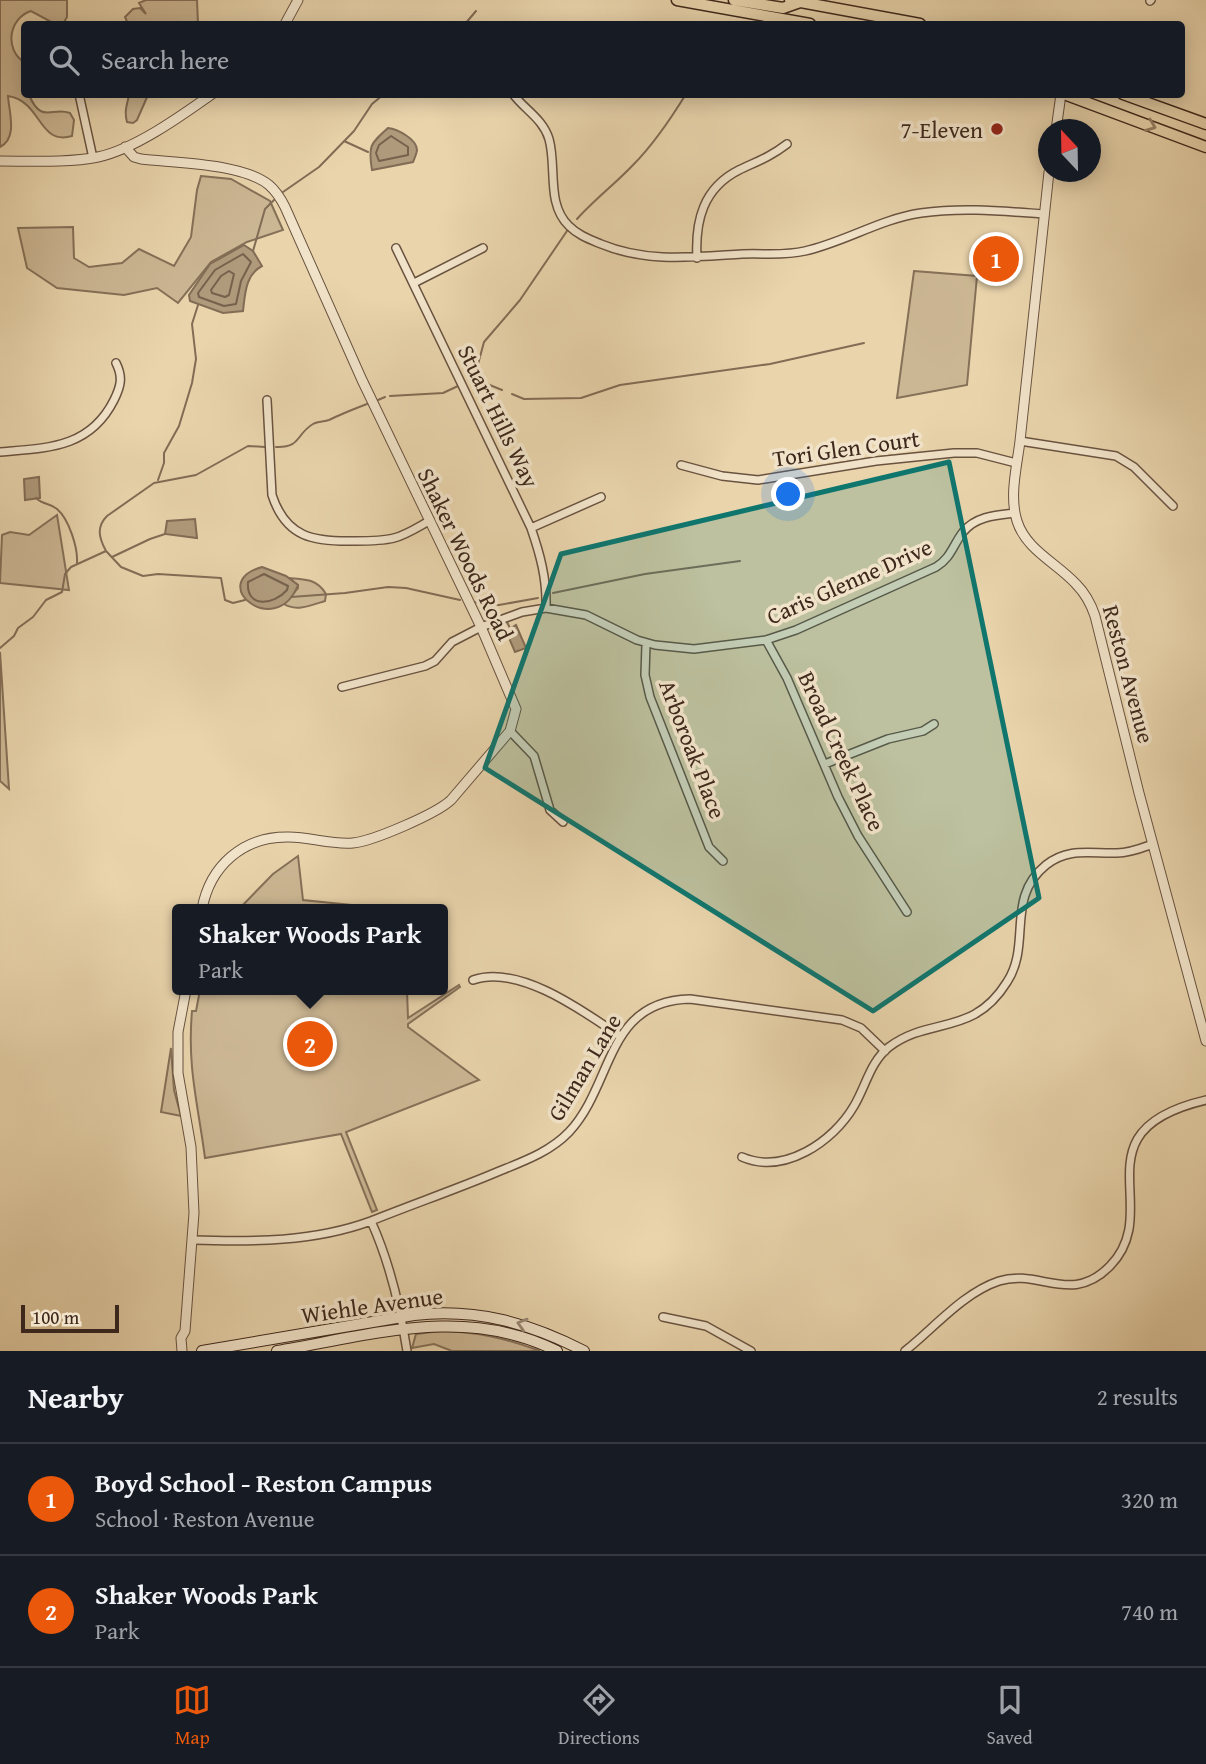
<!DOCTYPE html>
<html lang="en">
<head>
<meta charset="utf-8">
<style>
	body { margin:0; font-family:"Gentium Book Plus",serif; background:#20242c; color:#f1f3f6 }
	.compass { position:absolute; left:1038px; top:119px; width:63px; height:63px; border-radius:50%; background:#171b24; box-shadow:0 4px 18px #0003; rotate:338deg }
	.scale { position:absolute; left:21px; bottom:18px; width:98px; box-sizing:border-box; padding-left:7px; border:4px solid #3e281c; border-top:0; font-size:19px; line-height:24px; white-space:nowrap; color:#3e281c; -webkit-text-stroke:5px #f1e3c9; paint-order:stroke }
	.you { position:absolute; left:789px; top:495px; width:24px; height:24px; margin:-18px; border:5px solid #fff; border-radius:50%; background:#1a73e8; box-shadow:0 0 0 10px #1a73e833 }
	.badge { display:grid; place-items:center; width:46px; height:46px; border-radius:50%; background:#ea580c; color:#fff; font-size:23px; font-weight:700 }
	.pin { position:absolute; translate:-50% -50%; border:4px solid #fff; box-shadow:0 2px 7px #0006 }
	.popup { position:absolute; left:172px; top:904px; width:276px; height:91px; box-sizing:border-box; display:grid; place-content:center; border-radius:7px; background:#171b24; filter:drop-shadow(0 2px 5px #0005); font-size:23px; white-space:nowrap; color:#9ea1a6 }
	.popup b { font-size:26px; color:#f1f3f6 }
	.popup::after { content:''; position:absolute; left:50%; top:100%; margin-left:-14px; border:14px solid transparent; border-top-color:#171b24 }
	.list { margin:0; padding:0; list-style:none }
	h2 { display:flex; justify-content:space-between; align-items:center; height:91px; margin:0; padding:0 28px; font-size:30px }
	h2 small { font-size:23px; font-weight:400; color:#9ea1a6 }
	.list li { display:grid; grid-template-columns:46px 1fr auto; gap:21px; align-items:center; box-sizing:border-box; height:112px; padding:0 28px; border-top:2px solid #363941 }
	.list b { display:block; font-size:26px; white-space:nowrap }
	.list p { margin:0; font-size:23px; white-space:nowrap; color:#9ea1a6 }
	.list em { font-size:23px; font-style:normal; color:#9ea1a6 }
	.icon { flex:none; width:38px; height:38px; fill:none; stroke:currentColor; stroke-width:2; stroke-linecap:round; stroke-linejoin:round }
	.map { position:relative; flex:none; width:1206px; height:1351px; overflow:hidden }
	.search { position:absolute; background:#171b24; box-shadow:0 4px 18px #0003; left:21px; right:21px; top:21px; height:77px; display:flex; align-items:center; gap:18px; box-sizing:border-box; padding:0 24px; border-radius:7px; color:#9ea1a6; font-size:26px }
	.sheet { height:315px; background:#171b24 }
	nav { display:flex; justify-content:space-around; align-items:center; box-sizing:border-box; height:98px; border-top:2px solid #363941; background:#171b24; font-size:19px; color:#9ea1a6 }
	nav a { display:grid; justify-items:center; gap:4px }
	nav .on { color:#ea580c }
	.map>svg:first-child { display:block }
	.green { fill:#ccb794; stroke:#857058; stroke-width:2 }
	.water { fill:#af9a7b; stroke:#826c55; stroke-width:2 }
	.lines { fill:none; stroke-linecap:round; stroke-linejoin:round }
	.shore { stroke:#76614c; stroke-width:2 }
	.stream { stroke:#826c55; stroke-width:2 }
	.minor-casing { stroke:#695340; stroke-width:10 }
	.tertiary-casing { stroke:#695340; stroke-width:11 }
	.secondary-casing { stroke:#3e281c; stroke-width:12 }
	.trunk-casing { stroke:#3e281c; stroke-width:13 }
	.minor { stroke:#f1e3c9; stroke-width:7 }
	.tertiary { stroke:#f1e3c9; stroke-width:9 }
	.secondary { stroke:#f1e3c9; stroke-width:10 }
	.trunk { stroke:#e9d4ac; stroke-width:10 }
	.oneway { stroke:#947e64 }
	.oneway2 { stroke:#988672 }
	.marked { fill:#0f766e; fill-opacity:0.2; stroke:#0f766e; stroke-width:5; stroke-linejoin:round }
	.poi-dot { fill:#8f2418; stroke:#f1e3c9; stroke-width:2.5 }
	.labels { text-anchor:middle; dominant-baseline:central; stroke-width:7; stroke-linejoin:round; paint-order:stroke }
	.poi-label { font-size:23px; fill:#3e281c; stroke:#f1e3c9; text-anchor:end }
	.street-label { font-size:23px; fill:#3e281c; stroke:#f1e3c9 }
</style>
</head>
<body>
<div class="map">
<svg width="1206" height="1351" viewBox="0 0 1206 1351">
	<rect width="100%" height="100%" fill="#e9d4ac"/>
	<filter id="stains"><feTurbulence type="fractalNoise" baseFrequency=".00286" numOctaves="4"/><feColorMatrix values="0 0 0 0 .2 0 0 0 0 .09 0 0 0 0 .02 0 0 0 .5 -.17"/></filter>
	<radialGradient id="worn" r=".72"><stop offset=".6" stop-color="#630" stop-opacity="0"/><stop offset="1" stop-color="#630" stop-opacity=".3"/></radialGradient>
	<path class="green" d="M0 0H67V17L63 24H55L31 11C9 18 4 49 24 62V94L29 95C42 125 52 106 70 113L74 120 72 136C38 146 42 101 8 96 9 112 18 138 0 147Z
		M146 0H197L198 24H128L125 17 133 9 140 8 146 14 139 3Z
		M129 95H148L137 120 133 123 127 122C124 111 127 105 129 95Z
		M201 176 231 179 270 201 283 230 247 242 211 262 178 303 157 288 124 295 57 288 27 268 18 228 73 227 74 258 89 267 122 263 139 249 174 266 191 237 197 190Z
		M914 271 977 276 967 385 897 398Z
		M57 515 69 590 0 583 2 535 10 532 29 535Z
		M289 578C305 579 317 579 326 594L325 601C312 605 296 612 284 604L298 588V585Z
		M0 652 9 789 0 781Z
		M298 856 303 900 391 909H239L273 874Z
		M459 985 460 987 408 1024V1027L479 1080 346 1132 377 1210 372 1212 341 1134 205 1158C198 1104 187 1067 192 1011H196L200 990H407L408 1018Z
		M171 1048 174 1090 181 1116 161 1112Z
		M441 1331C478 1332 505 1338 540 1351H452L434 1344 412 1348 416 1334Z"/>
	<path class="water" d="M388 128C397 129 417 139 417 150 417 152 414 160 413 162L372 170C368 146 370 144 388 128Z
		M244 245 253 251 262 266C245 275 245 295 243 311L223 313 190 301 189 295 210 264Z
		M39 477 40 498 25 500 24 479Z
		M195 519 197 538 165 534 167 521Z
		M262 567 286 576 298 585C276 641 205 583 262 567Z
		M516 625 526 648 515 652 506 631Z"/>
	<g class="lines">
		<path class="shore" d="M391 136 408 147V155L379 161 376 153 379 145Z
			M243 254 251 262 241 281 236 304 224 306 199 297 198 293 215 270Z
			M229 271 234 274 229 295 225 297 212 293 211 290 221 276Z
			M264 574 288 586 287 590C274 605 246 609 248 582Z"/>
		<path class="stream" d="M465 24 476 11
			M344 141 368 152
			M283 192 319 167 354 131 372 104 384 94
			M577 219C594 200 615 184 633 165 654 144 670 120 686 94
			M253 251 265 209 274 200
			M474 379 484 342 520 300 569 228
			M475 379 502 390
			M512 394 524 399 581 398 620 385 770 364 864 343
			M390 396 443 393 458 386
			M378 400 385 397
			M276 447C301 448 296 434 313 424 318 421 324 422 329 420 341 414 354 409 367 404
			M158 480 164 463V453L179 426 192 383 196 359 192 324 198 305
			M36 498C43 505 50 503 57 509 69 519 78 548 77 563
			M106 551 121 567 143 576 158 574 221 578 225 600 233 603 245 600
			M112 557 150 539 165 534
			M553 593 645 574 740 561
			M291 597 345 593 388 587 406 588 460 600
			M474 602 481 603
			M487 604 499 605 538 598
			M507 622 510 628
			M0 648 14 636 18 628 33 617 46 600 62 592 65 574 71 567 106 551C99 538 96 527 107 516L154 483 196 475 248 446 265 447"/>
		<g class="minor-casing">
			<path id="minor" d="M1150 1 1151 0
				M79 94 93 158
				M513 94C525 110 543 119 549 139 557 167 546 204 569 226 578 235 589 239 601 244 647 263 693 257 742 254 764 253 784 256 805 251 845 242 880 219 921 213 962 207 1002 211 1043 214
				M396 248 531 528C540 554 547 579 546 608
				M697 258C695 221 703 188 739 170 758 161 770 157 787 144
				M414 283 483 248
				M267 400 272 495C286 538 314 542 355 541 367 541 382 541 394 538 406 535 418 527 429 521
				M1020 441 1116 456 1134 467 1173 506
				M0 452C48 448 90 448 114 400 121 386 123 377 116 363
				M681 465 722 476 758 480 876 461 954 453H977L1016 463
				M531 528 601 497
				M766 640 787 678 838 797 858 836 907 912
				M646 644 645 675 650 697 709 847 723 861
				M342 687 425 666 435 661 452 642 481 627 522 612 546 608 586 615 637 640 655 645 694 649 766 640 796 630 936 567C951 558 953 545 963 532 976 516 997 515 1015 513
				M510 731 534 756 550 810 563 822
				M825 764 888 739 923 731 934 724
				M473 980C519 964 583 1011 620 1036
				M742 1157C784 1175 833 1142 854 1106 866 1086 870 1062 889 1047 930 1016 973 1037 1007 982 1032 944 1005 898 1046 865 1069 847 1091 854 1117 853 1130 853 1142 848 1153 844
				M371 1221C390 1263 400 1306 407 1351
				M193 1240C253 1242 314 1242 371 1221 411 1205 451 1191 490 1175 518 1163 548 1154 569 1132 614 1084 605 1001 690 999L842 1020 861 1028 885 1051
				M663 1317 706 1326 751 1351
				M905 1351C934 1328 963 1293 999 1281 1039 1268 1071 1306 1110 1266 1166 1209 1074 1131 1206 1100"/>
		</g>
		<g class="tertiary-casing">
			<path id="tertiary" d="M285 24 298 0
				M1056 130 1061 94
				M125 147 134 157 141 159C175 163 242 163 269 185 276 191 281 199 285 207L362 380 481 627 516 709 510 731 451 800C436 814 373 841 353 843 332 845 310 837 289 837 243 836 210 866 202 909
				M0 161C30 161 69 163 98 157 135 149 181 116 212 94
				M1049 172 1020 441C1017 466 1009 496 1017 521 1026 550 1057 563 1076 584 1085 593 1091 604 1095 616L1139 793 1206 1041
				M182 1351 181 1338 185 1331 194 1213 191 1147 178 1073V1032L186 990"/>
		</g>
		<g class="secondary-casing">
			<path id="secondary" d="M202 1351 414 1315C476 1308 530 1323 584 1351
				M277 1351C372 1335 465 1305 557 1351"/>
		</g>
		<g class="trunk-casing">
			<path id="trunk" d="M677 0 810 24
				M734 0 783 8 800 2
				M790 0 920 24
				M1064 94 1206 147
				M1123 94 1206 124"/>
		</g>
		<use href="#minor" class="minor"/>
		<use href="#tertiary" class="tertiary"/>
		<use href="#secondary" class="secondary"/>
		<use href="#trunk" class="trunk"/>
	</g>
	<defs><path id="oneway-chevron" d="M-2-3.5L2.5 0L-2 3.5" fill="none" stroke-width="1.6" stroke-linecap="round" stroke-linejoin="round" transform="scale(1.75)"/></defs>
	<use class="oneway" href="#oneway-chevron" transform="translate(1151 126) rotate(21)"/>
	<use class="oneway2" href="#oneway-chevron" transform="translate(522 1324) rotate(-163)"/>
	<path class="marked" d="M949 462 1039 898 873 1011 485 768 561 554Z"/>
	<circle class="poi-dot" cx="997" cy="129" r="7"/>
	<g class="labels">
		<g class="poi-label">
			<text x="983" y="129">7-Eleven</text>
		</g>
		<g class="street-label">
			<text transform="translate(499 416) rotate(64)">Stuart Hills Way</text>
			<text transform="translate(846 448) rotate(-8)">Tori Glen Court</text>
			<text transform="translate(466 554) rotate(64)">Shaker Woods Road</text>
			<text transform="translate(849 581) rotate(-24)">Caris Glenne Drive</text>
			<text transform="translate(1129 674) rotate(75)">Reston Avenue</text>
			<text transform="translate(693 749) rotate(69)">Arboroak Place</text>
			<text transform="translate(842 751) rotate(65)">Broad Creek Place</text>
			<text transform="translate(584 1067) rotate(-59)">Gilman Lane</text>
			<text transform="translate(372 1305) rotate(-8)">Wiehle Avenue</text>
		</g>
	</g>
	<rect width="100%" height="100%" filter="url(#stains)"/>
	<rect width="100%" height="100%" fill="url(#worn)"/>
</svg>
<svg class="compass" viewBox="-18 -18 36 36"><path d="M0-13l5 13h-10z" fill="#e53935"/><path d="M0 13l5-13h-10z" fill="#9ea1a6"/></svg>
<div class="scale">100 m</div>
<div class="you"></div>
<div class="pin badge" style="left:996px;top:259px">1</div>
<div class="pin badge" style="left:310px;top:1044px">2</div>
<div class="popup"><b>Shaker Woods Park</b>Park</div>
<div class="search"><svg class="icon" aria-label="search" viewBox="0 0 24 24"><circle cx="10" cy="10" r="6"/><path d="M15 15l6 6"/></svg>Search here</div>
</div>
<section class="sheet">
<h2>Nearby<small>2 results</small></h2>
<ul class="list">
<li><span class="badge">1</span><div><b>Boyd School - Reston Campus</b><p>School · Reston Avenue</p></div><em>320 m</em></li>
<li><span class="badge">2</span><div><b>Shaker Woods Park</b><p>Park</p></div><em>740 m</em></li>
</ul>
</section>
<nav>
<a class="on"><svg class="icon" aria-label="map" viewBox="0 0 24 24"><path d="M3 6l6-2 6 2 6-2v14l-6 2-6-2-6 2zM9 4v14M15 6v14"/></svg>Map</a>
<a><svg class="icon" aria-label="directions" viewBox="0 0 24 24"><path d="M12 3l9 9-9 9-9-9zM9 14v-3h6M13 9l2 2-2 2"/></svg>Directions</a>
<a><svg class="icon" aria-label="saved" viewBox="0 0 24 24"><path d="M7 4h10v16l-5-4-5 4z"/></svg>Saved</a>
</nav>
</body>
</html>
